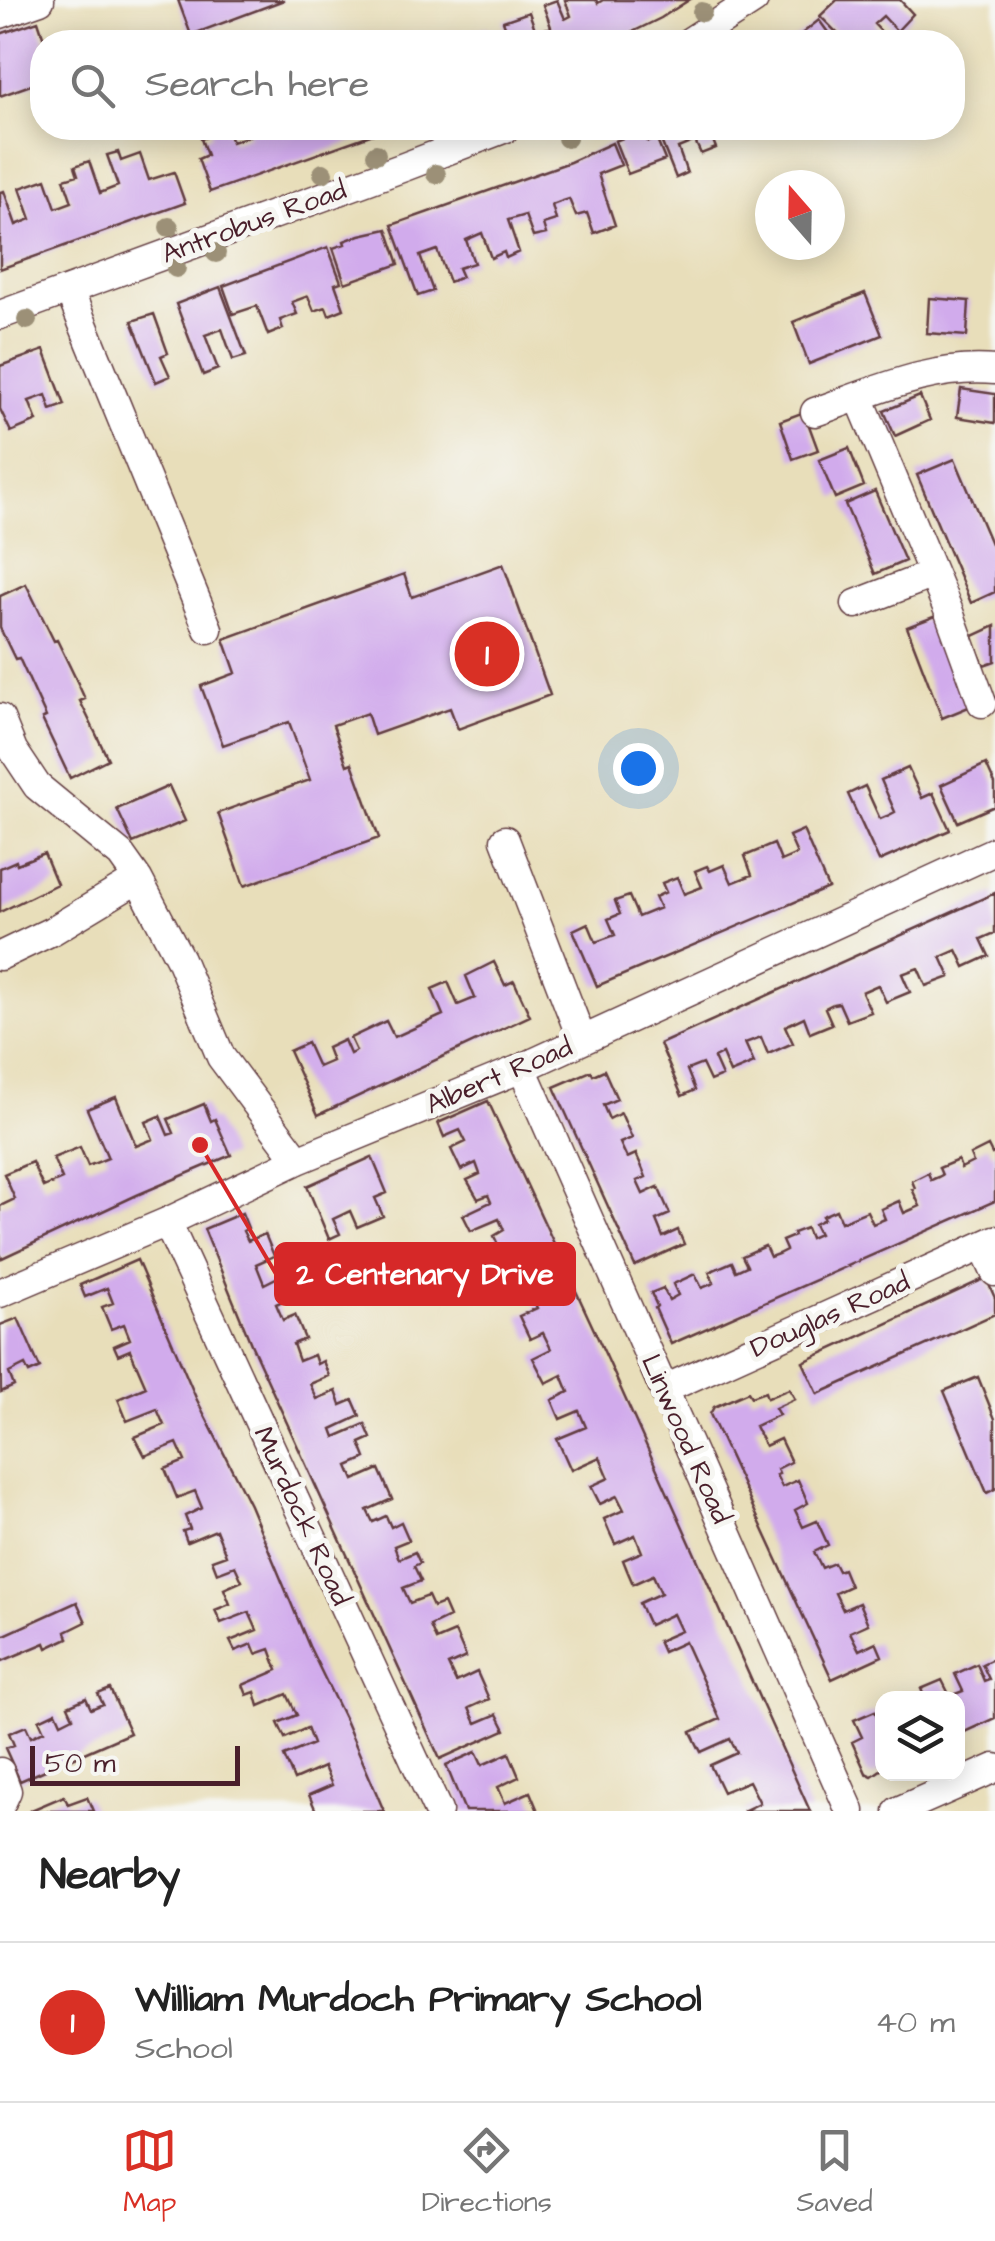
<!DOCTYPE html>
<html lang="en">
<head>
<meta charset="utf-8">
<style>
	body { margin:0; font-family:"Architects Daughter",sans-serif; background:#f2f2f2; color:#222 }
	.controls { position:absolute; right:30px; bottom:30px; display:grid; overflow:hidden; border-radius:20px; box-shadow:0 5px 25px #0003 }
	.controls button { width:90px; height:90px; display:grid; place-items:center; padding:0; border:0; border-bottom:2px solid #e0e0e0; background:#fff; color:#222; font:50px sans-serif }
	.compass { position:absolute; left:755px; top:170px; width:90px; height:90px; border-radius:50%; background:#fff; box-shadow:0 5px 25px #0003; rotate:340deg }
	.scale { position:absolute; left:30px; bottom:25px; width:210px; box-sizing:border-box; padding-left:10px; border:5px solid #4a1f2b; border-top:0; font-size:28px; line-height:35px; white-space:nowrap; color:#4a1f2b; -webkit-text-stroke:8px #f6f6f2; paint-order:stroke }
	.you { position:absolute; left:638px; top:768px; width:35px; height:35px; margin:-25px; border:8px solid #fff; border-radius:50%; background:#1a73e8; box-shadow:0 0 0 15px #1a73e833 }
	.badge { display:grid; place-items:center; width:65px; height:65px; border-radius:50%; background:#d93025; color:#fff; font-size:32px; font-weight:700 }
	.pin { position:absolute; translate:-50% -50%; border:5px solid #fff; box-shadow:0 2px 10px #0006 }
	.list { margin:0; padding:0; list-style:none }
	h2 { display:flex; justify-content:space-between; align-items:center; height:130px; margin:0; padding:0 40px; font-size:42px }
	h2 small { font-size:32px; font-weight:400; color:#767676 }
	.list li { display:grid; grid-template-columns:65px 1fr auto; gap:30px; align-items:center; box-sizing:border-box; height:160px; padding:0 40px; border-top:2px solid #e0e0e0 }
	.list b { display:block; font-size:38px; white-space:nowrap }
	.list p { margin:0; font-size:32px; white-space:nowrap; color:#767676 }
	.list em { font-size:32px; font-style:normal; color:#767676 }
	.icon { flex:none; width:55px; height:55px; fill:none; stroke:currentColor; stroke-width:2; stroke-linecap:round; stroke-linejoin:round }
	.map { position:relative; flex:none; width:995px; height:1811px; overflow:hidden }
	.search { position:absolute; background:#fff; box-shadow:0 5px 25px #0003; left:30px; right:30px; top:30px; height:110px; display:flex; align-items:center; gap:25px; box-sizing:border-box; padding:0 35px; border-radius:40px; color:#767676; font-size:38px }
	.sheet { height:290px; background:#fff }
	nav { display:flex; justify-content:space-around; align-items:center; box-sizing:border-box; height:140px; border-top:2px solid #e0e0e0; background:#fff; font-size:28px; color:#767676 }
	nav a { display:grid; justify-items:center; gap:5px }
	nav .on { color:#d93025 }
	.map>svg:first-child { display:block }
	.building { fill:#d1abec }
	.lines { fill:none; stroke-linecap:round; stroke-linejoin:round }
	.minor-casing { stroke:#623c40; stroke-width:31 }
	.minor { stroke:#fff; stroke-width:28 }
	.tree { fill:#9c9077 }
	.labels { text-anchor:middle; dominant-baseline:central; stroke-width:10; stroke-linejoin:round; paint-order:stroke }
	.street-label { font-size:28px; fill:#4a1f2b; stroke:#f6f6f2 }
	.leader { fill:none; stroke:#d62828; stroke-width:4 }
	.callout-dot { fill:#d62828; stroke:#f6f6f2; stroke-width:4 }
	.callout { fill:#d62828; stroke:#d62828; stroke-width:4 }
	.callout-label { font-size:30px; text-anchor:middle; font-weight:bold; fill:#fff }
</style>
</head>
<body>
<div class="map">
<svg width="995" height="1811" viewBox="0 0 995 1811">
	<rect width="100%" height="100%" fill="#f6f6f2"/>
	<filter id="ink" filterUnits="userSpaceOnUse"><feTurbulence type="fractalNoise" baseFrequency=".01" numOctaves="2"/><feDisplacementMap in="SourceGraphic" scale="20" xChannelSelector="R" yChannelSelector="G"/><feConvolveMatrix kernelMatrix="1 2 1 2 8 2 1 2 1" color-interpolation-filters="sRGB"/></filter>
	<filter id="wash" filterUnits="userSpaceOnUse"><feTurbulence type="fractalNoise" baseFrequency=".0048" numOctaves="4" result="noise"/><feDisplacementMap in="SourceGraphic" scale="40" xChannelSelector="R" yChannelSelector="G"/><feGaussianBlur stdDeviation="2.25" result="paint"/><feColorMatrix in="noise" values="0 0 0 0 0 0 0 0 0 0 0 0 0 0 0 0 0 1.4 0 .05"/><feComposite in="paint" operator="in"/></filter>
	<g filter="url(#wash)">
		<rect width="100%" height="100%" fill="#e8deba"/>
		<g id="blocks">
			<path class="building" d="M178 0H284L191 35Z
				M557 0 565 19 571 16 565 0H596L598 3 603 0H689L661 18 612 42H511L503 21 529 12 536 32 551 27 543 5Z
				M837 0H900L913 14 897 31 883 16 874 24 891 42H846L820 16Z
				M819 20 835 42H789L799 36Z
				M38 21 45 42H42V81L0 96V34Z
				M487 27 493 42H461L475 37 473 32Z
				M209 128H226L232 142 249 136 246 128H390L210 192 198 159 207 155 201 139 212 135Z
				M656 128H708L716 148 701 154 695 141 678 148 687 173 676 178Z
				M643 130 648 142 656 138 665 160 628 174 615 141Z
				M612 143 621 165 598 174 615 225 594 233 587 213 576 216 569 199 560 202 552 205 556 220 543 224 546 234 533 237 525 215 508 220 519 252 506 258 504 252 491 258 482 233 466 240 474 263 458 268 462 277 449 282 437 250 420 256 433 291 418 296 392 225 570 162Z
				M118 152 121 161 140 154 149 180 174 172 185 203 0 269V192L4 191 16 225 31 219 20 188 46 179 56 208 72 202 64 179 78 175 75 166 89 161 100 193 118 186 107 155Z
				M387 229 399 264 345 283 333 248 345 244 344 241 360 235Z
				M328 247 341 282 335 284 344 309 329 315 326 307 314 311 308 296 292 302 297 314 280 320 283 329 268 335 257 306 233 314 223 286Z
				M220 287 246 356 233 360 222 329 205 335 218 369 203 375 176 304Z
				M865 293 882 335 809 364 793 322Z
				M929 298 969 301 967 336 927 333Z
				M154 314 168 353 161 356 170 376 156 382 132 321Z
				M44 350 65 405 51 410 46 395 29 401 37 421 11 432 0 409V366Z
				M961 389 995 394V423L957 417Z
				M920 396 930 420 895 436 884 411Z
				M804 412 818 450 793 459 780 421Z
				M849 448 864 486 835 498 819 460Z
				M955 459 995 553V592L971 603 917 475Z
				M875 491 905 561 875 574 845 504Z
				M503 564 550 695 458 729 450 708 374 735 367 713 333 725 347 765 352 763 379 838 244 886 218 813 310 780 289 722 223 745 201 686 236 673 224 639 404 574 412 597Z
				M26 584 54 641 57 640 75 677 85 699 80 701 108 759 70 778 42 719 46 717 19 658 15 659 0 628V596Z
				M941 614 976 704 942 718 907 627Z
				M995 626V661L984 665 971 637Z
				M986 764 995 784V806L958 822 941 785Z
				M908 768 922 798 933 793 950 830 879 861 848 794 865 786 880 819 887 816 895 812 881 780Z
				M169 786 185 821 133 843 117 809Z
				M803 830 828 888 597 986 573 930 588 923 596 942 615 935 608 919 620 914 615 901 629 896 638 917 660 908 655 897 666 892 662 883 677 877 684 894 702 887 695 871 707 866 710 871 724 865 732 883 752 875 745 856 774 844 781 861 797 854 789 836Z
				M44 853 57 884 0 912V868L16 861 17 864Z
				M995 893V933L981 939 989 956 965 967 957 950 941 957 950 977 926 986 918 968 902 974 910 992 886 1002 878 985 862 992 871 1012 847 1021 839 1003 833 1004 825 1008 832 1024 810 1033 804 1017 785 1026 793 1043 768 1054 761 1037 745 1043 754 1063 730 1073 722 1054 714 1058 722 1076 710 1081 702 1064 687 1070 695 1090 682 1096 660 1044Z
				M494 962 505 985 514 981 530 1016 318 1115 289 1051 307 1043 318 1067 332 1061 327 1048 344 1040 350 1054 356 1051 350 1038 386 1021 394 1037 399 1035 443 1015 432 989 448 982 458 1005 475 998 466 976Z
				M604 1070 617 1099 603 1105 609 1119 621 1113 632 1138 620 1143 627 1158 636 1154 641 1165 646 1177 637 1181 643 1194 658 1187 670 1214 656 1220 663 1237 678 1230 684 1244 635 1266 554 1087 591 1071 593 1075Z
				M116 1097 136 1146 153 1139 146 1122 160 1116 168 1135 174 1133 168 1119 204 1104 211 1121 215 1119 231 1155 137 1195 0 1259V1206L15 1199 4 1174 32 1162 43 1187 62 1179 53 1158 80 1147 88 1166 108 1158 87 1109Z
				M488 1101 608 1360 810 1811H743L760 1803 749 1781 723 1792 710 1765 737 1753 730 1739 701 1752 691 1732 720 1719 685 1642 663 1652 658 1641 681 1631 673 1614 649 1625 639 1603 661 1593 653 1575 633 1584 627 1570 623 1560 642 1552 635 1535 615 1544 609 1531 604 1519 624 1510 617 1496 600 1504 591 1486 609 1478 600 1457 571 1470 557 1439 586 1427 579 1411 560 1419 552 1400 569 1392 562 1375 546 1383 533 1358 551 1349 543 1333 530 1339 519 1316 537 1308 529 1290 517 1295 506 1268 520 1262 519 1258 516 1252 504 1258 494 1236 504 1230 499 1219 471 1231 463 1215 491 1202 488 1195 478 1199 467 1180 480 1174 476 1163 461 1170 451 1149 466 1142 460 1130 444 1137 438 1123Z
				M988 1146 992 1154 995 1152V1201L671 1344 655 1308 657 1306 651 1293 663 1288 669 1300 678 1295 673 1284 695 1274 702 1288 714 1283 709 1272 732 1262 736 1271 747 1266 742 1256 765 1246 770 1257 778 1254 786 1250 782 1241 794 1236 793 1233 806 1228 810 1238 819 1234 814 1224 824 1219 822 1216 836 1210 841 1222 867 1211 873 1224 885 1219 881 1209 899 1201 904 1213 920 1206 912 1189 915 1188 912 1181 928 1173 931 1180 938 1177 942 1175 939 1168 958 1160 961 1168 973 1162 970 1155Z
				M372 1157 387 1193 375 1198 383 1216 357 1227 350 1211 333 1219 340 1234 329 1239 307 1186Z
				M242 1213 248 1228 243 1231 248 1241 265 1234 274 1256 256 1264 264 1284 278 1277 287 1299 276 1304 283 1320 295 1315 305 1339 293 1344 299 1361 314 1355 317 1364 323 1361 329 1376 310 1384 317 1399 336 1391 341 1405 353 1400 360 1416 332 1429 335 1437 365 1424 371 1438 360 1443 366 1458 348 1466 354 1480 379 1469 392 1499 367 1510 373 1522 386 1516 391 1527 401 1522 409 1540 394 1546 399 1559 415 1552 420 1563 414 1566 421 1581 403 1588 410 1603 428 1596 433 1607 443 1603 449 1617 430 1626 436 1640 455 1632 466 1657 448 1665 454 1678 456 1682 477 1672 489 1699 469 1708 476 1723 497 1714 505 1730 440 1759 251 1344 204 1229Z
				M137 1260 196 1398 250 1505 309 1646 345 1720 384 1811H316L309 1795 332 1785 324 1767 294 1780 284 1756 313 1744 307 1728 285 1738 278 1723 297 1715 287 1694 259 1706 255 1692 247 1695 243 1685 278 1670 274 1660 270 1649 256 1654 252 1644 235 1651 230 1641 257 1630 249 1612 221 1623 215 1610 230 1604 224 1589 242 1581 235 1566 217 1573 212 1560 226 1555 216 1530 187 1542 183 1531 190 1529 185 1516 202 1508 195 1491 177 1498 165 1469 185 1461 177 1443 145 1456 135 1437 164 1425 157 1409 127 1421 118 1399 146 1387 130 1350 118 1355 114 1346 130 1339 124 1324 111 1329 102 1307 113 1303 107 1288 85 1297 80 1285Z
				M986 1278 995 1298V1314L818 1394 803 1362Z
				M18 1318 40 1368 29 1373 25 1365 9 1373 14 1386 1 1392 0 1325Z
				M978 1377 995 1419V1489L987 1493 944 1391Z
				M789 1389 795 1399 775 1408 779 1415 755 1426 765 1446 780 1439 791 1462 777 1469 779 1474 776 1475 782 1487 798 1480 808 1503 795 1510 803 1527 817 1521 828 1545 814 1552 822 1568 834 1563 838 1571 843 1569 850 1586 835 1593 843 1610 859 1603 868 1624 850 1632 859 1650 876 1642 882 1656 832 1679 710 1414 714 1407 748 1392 751 1397 765 1392 767 1398Z
				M77 1602 86 1622 66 1632 68 1638 47 1648 45 1643 0 1662V1637Z
				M995 1658V1718L958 1735V1698H925L921 1689 942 1680 950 1696 963 1691 955 1674 977 1664 984 1681 989 1679 982 1664Z
				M110 1689 130 1733 20 1781 5 1748 14 1745 9 1733 26 1726 31 1737 44 1731 39 1720 56 1712 61 1723 73 1717 68 1706 86 1698 91 1709 103 1704 98 1694Z
				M875 1711 882 1728V1769L872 1776 866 1773 852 1742 862 1737 854 1720Z
				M476 1752 482 1765 509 1753 519 1777 498 1787 505 1803 530 1792 538 1811H465L446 1765Z
				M64 1796 68 1804 87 1797 93 1811H29Z"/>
		</g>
	</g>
	<g filter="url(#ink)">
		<use href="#blocks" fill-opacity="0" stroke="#623c40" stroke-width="2.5"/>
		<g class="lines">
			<g class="minor-casing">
				<path id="minor" d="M0 14 40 0
					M689 42 754 0
					M69 290 208 629
					M0 315 404 167 506 128
					M859 397 949 612 982 703
					M815 412C873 392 932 364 995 370
					M856 604 933 574
					M0 718 13 750 37 786 121 855 138 879 180 959 221 1057 298 1160
					M505 840 582 1040
					M0 956 52 931 138 879
					M522 1068 850 1811
					M167 1222 438 1811
					M983 1246 995 1272
					M0 1293 167 1222 298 1160 522 1068 995 851
					M665 1389 995 1240
					M0 1772 7 1791 0 1806
					M898 1811 995 1768"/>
			</g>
			<use href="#minor" class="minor"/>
		</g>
		<g class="tree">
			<circle cx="702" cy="12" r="10"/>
			<circle cx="567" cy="138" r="10"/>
			<circle cx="376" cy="154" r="10"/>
			<circle cx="323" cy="173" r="10"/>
			<circle cx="436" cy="174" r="10"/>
			<circle cx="169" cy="227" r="10"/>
			<circle cx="216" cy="253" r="10"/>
			<circle cx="176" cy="268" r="10"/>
			<circle cx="27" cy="320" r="10"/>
		</g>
	</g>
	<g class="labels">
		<g class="street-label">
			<text transform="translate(254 222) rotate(-20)">Antrobus Road</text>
			<text transform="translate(499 1076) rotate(-23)">Albert Road</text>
			<text transform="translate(830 1315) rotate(-24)">Douglas Road</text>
			<text transform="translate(686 1439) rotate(66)">Linwood Road</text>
			<text transform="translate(302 1516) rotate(65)">Murdock Road</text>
		</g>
	</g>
	<path class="leader" d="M200 1145L276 1274"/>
	<circle class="callout-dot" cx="200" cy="1145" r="10"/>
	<rect class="callout" x="276" y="1244" width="298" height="60" rx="10"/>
	<g class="callout-label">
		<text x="425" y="1284">2 Centenary Drive</text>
	</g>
</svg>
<div class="controls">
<button><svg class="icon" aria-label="layers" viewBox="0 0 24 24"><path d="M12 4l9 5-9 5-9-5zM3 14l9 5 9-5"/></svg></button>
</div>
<svg class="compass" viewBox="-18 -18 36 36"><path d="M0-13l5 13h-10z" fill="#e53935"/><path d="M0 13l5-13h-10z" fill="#767676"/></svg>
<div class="scale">50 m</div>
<div class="you"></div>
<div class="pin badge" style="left:487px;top:654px">1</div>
<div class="search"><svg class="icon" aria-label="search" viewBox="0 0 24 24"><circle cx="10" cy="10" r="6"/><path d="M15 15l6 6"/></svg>Search here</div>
</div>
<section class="sheet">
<h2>Nearby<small></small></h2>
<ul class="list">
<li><span class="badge">1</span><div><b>William Murdoch Primary School</b><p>School</p></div><em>40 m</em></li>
</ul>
</section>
<nav>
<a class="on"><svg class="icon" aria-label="map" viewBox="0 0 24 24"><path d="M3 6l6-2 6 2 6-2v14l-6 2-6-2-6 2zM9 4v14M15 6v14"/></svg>Map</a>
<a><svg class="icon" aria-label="directions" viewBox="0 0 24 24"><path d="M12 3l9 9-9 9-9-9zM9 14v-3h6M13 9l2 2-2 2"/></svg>Directions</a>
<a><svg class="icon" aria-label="saved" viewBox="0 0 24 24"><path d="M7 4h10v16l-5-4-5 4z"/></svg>Saved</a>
</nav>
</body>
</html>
